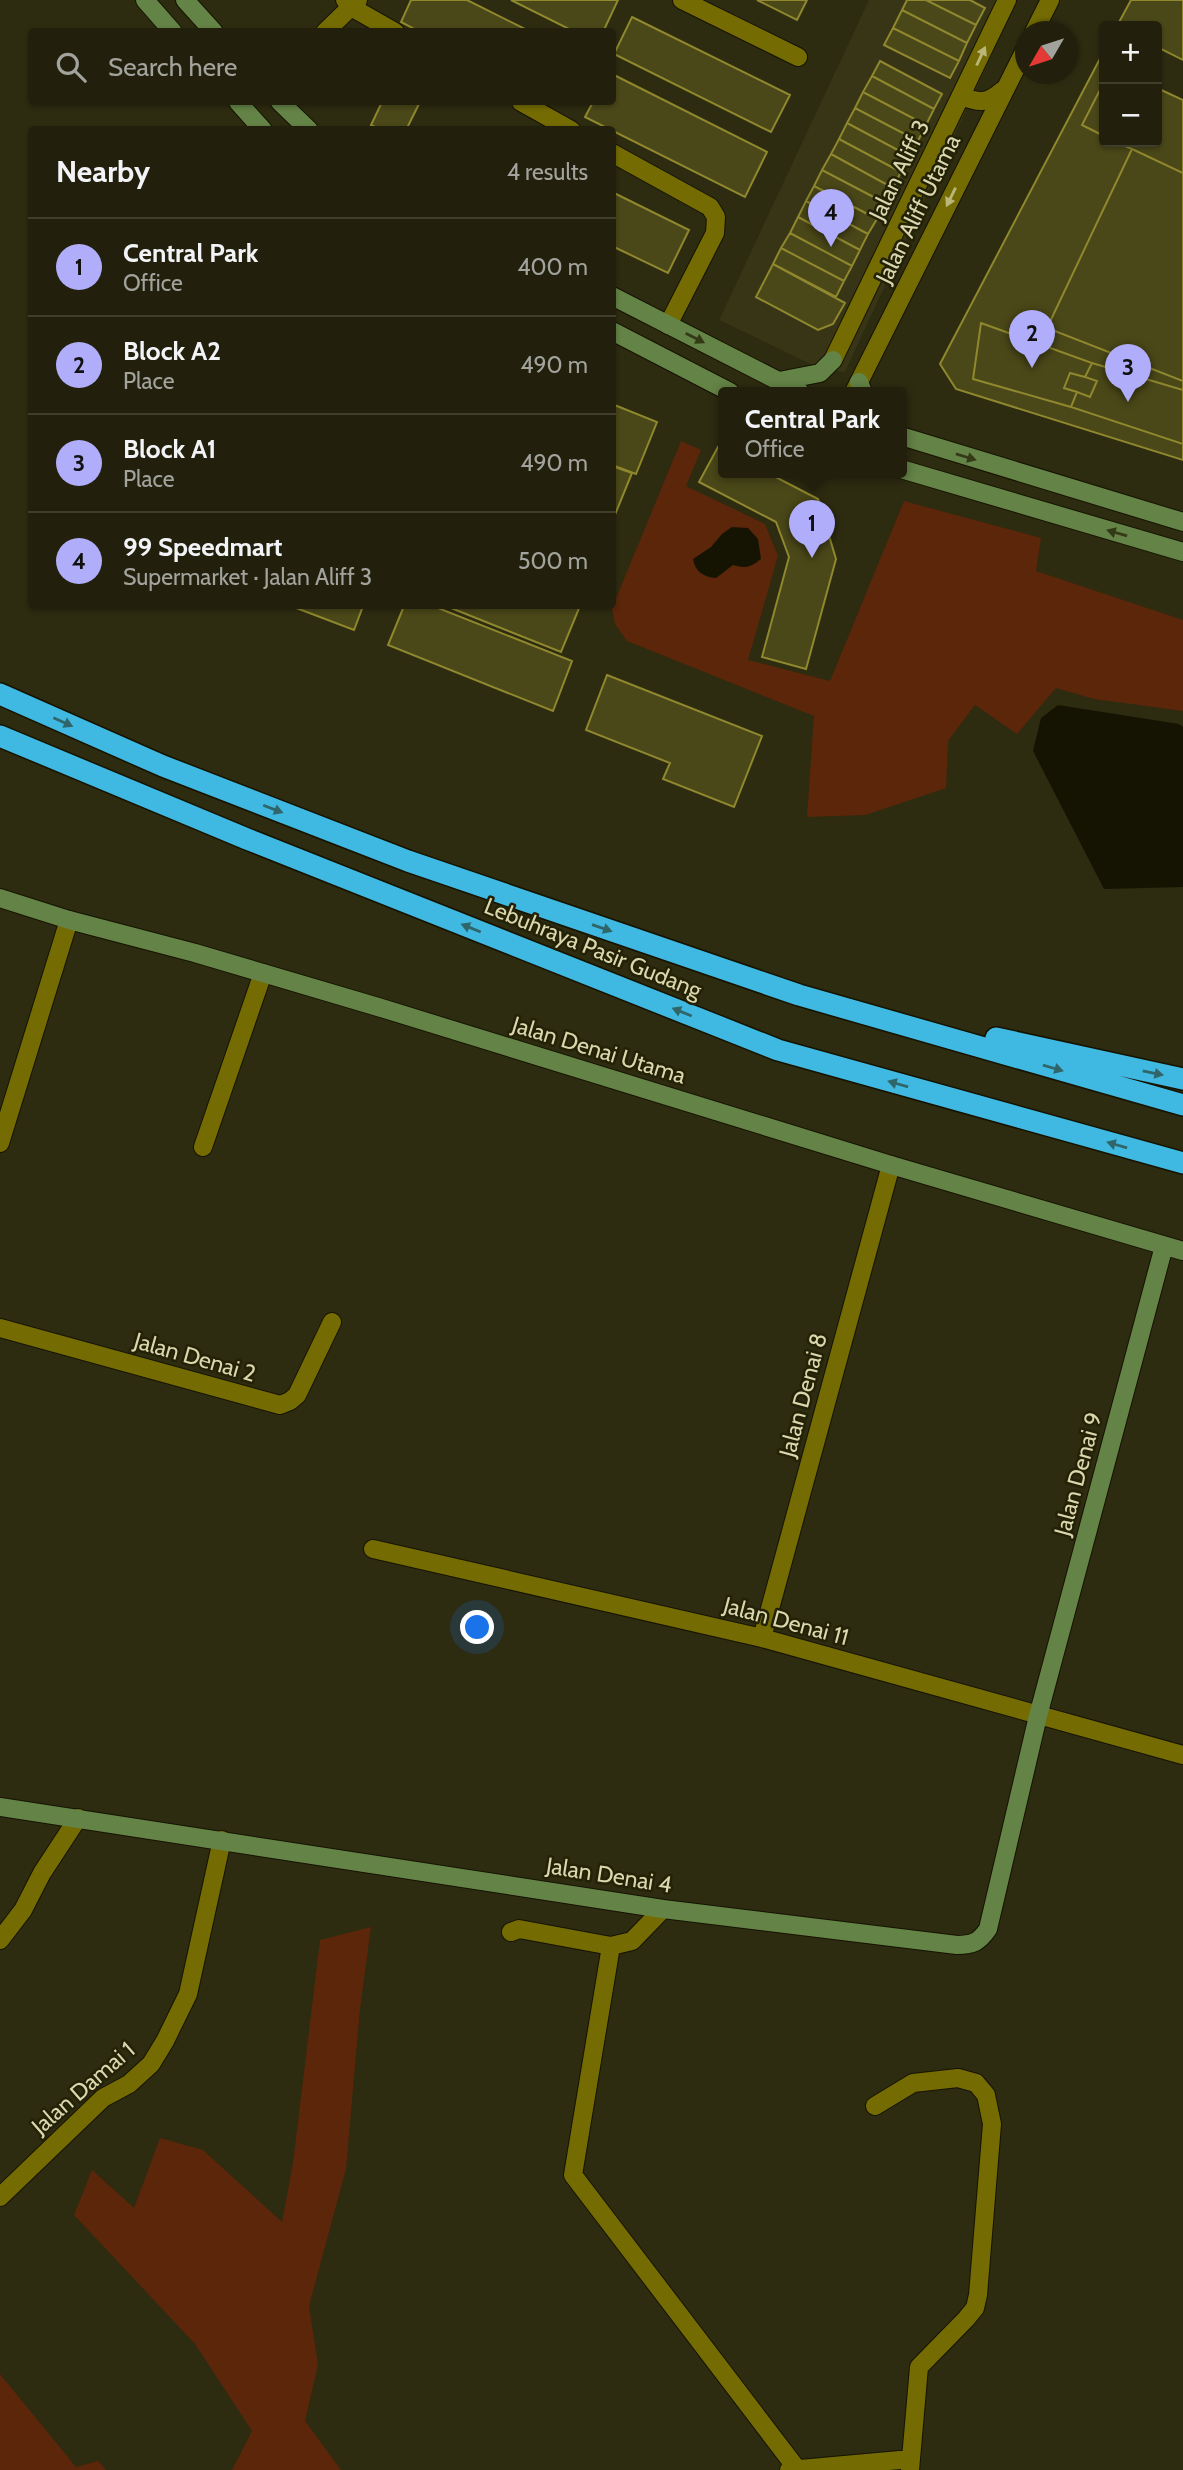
<!DOCTYPE html>
<html lang="en">
<head>
<meta charset="utf-8">
<style>
	body { margin:0; font-family:Cabin,sans-serif; background:#2e2d1a; color:#f1f3f6 }
	.controls { position:absolute; right:21px; top:21px; display:grid; overflow:hidden; border-radius:7px; box-shadow:0 2px 5px #0004 }
	.controls button { width:63px; height:63px; display:grid; place-items:center; padding:0; border:0; border-bottom:2px solid #3f3e2d; background:#22200c; color:#f1f3f6; font:35px sans-serif }
	.compass { position:absolute; left:1015px; top:21px; width:63px; height:63px; border-radius:50%; background:#22200c; box-shadow:0 2px 5px #0004; rotate:231deg }
	.you { position:absolute; left:478px; top:1628px; width:24px; height:24px; margin:-18px; border:5px solid #fff; border-radius:50%; background:#1a73e8; box-shadow:0 0 0 10px #1a73e833 }
	.badge { display:grid; place-items:center; width:46px; height:46px; border-radius:50%; background:#b0aefa; color:#111; font-size:23px; font-weight:700 }
	.pin { position:absolute; translate:-50% -58px; filter:drop-shadow(0 2px 4px #0008) }
	.pin::after { content:''; position:absolute; top:37px; width:24px; height:21px; background:inherit; clip-path:polygon(0 0,100% 0,50% 100%) }
	.popup { position:absolute; left:718px; top:387px; width:189px; height:91px; box-sizing:border-box; display:grid; place-content:center; border-radius:7px; background:#22200c; filter:drop-shadow(0 2px 5px #0005); font-size:23px; white-space:nowrap; color:#a2a39d }
	.popup b { font-size:26px; color:#f1f3f6 }
	.popup::after { content:''; position:absolute; left:50%; top:100%; margin-left:-14px; border:14px solid transparent; border-top-color:#22200c }
	.list { margin:0; padding:0; list-style:none }
	h2 { display:flex; justify-content:space-between; align-items:center; height:91px; margin:0; padding:0 28px; font-size:30px }
	h2 small { font-size:23px; font-weight:400; color:#a2a39d }
	.list li { display:grid; grid-template-columns:46px 1fr auto; gap:21px; align-items:center; box-sizing:border-box; height:98px; padding:0 28px; border-top:2px solid #3f3e2d }
	.list b { display:block; font-size:26px; white-space:nowrap }
	.list p { margin:0; font-size:23px; white-space:nowrap; color:#a2a39d }
	.list em { font-size:23px; font-style:normal; color:#a2a39d }
	.icon { flex:none; width:38px; height:38px; fill:none; stroke:currentColor; stroke-width:2; stroke-linecap:round; stroke-linejoin:round }
	.map { position:relative; flex:none; width:1183px; height:2470px; overflow:hidden }
	.search { position:absolute; background:#22200c; box-shadow:0 2px 5px #0004; left:28px; top:28px; width:588px; height:77px; display:flex; align-items:center; gap:18px; box-sizing:border-box; padding:0 24px; border-radius:7px; color:#a2a39d; font-size:26px }
	.panel { position:absolute; background:#22200c; box-shadow:0 2px 5px #0004; left:28px; top:126px; width:588px; height:483px; border-radius:7px }
	.map>svg:first-child { display:block }
	.built { fill:#373516 }
	.green { fill:#5b260a }
	.water { fill:#151403 }
	.building { fill:#4a4718; stroke:#8f882e; stroke-width:2 }
	.lines { fill:none; stroke-linecap:round; stroke-linejoin:round }
	.street-casing { stroke:#161300; stroke-width:20 }
	.secondary-casing { stroke:#161300; stroke-width:20 }
	.highway-casing { stroke:#161300; stroke-width:24 }
	.street { stroke:#746c03; stroke-width:18 }
	.secondary { stroke:#648346; stroke-width:18 }
	.highway { stroke:#3fb9e2; stroke-width:21 }
	.oneway { fill:#bbb77b }
	.oneway2 { fill:#343a16 }
	.oneway3 { fill:#306669 }
	.labels { text-anchor:middle; dominant-baseline:central; stroke-width:5; stroke-linejoin:round; paint-order:stroke }
	.street-label { font-size:23px; fill:#dad7ae; stroke:#242206 }
</style>
</head>
<body>
<div class="map">
<svg width="1183" height="2470" viewBox="0 0 1183 2470">
	<rect width="100%" height="100%" fill="#2d2b10"/>
	<path class="built" d="M869 0H1017L845 372 821 369 719 320Z"/>
	<path class="green" d="M681 441 701 450 686 486 765 524 778 556 748 660 830 681 904 501 1041 538 1036 571 1183 620V711L1094 699 1056 688 1017 734 975 705 948 741 946 788 865 815 807 817 814 716 627 641 615 624 612 608Z
		M371 1927 360 2009 346 2169 309 2306 318 2365 305 2421 341 2470H232L252 2431 195 2344 74 2215 92 2170 134 2208 160 2138 203 2150 282 2222 293 2163 320 1940Z
		M0 2374 76 2467 98 2461 106 2470H0Z"/>
	<path class="water" d="M732 527 748 528 758 539 761 559C751 567 746 569 733 565L716 578C704 577 695 572 693 559L711 547 722 534Z
		M1058 705 1179 724 1183 727V887L1104 889 1033 751 1041 718Z"/>
	<path class="building" d="M411 0H467L531 32H420L401 22Z
		M511 0H618L603 32H575Z
		M757 0H807L797 20Z
		M907 0H926L976 25 967 43 902 10Z
		M926 0H970L985 8 976 25Z
		M1131 0H1183V60L1157 47V26H1117Z
		M902 10 967 43 959 61 893 28Z
		M632 17 790 95 771 132 614 54Z
		M893 28 959 61 950 78 884 45Z
		M1104 51V82L1082 125 1104 136V142H1116L1132 149 1047 328 1183 381V460L956 389 940 364Z
		M880 61 942 94 934 109 872 76Z
		M612 74 767 152 745 197 585 117 593 102H612Z
		M872 76 934 109 926 125 863 92Z
		M1104 82V136L1082 125Z
		M1157 88 1183 100V173L1117 142H1157Z
		M863 92 926 125 918 141 855 108Z
		M382 102H420L406 130H381L371 125Z
		M855 108 918 141 909 156 847 123Z
		M847 123 909 156 901 172 839 139Z
		M839 139 901 172 893 188 831 154Z
		M1132 149 1183 173V381L1047 328Z
		M831 154 893 188 885 203 822 170Z
		M822 170 885 203 877 219 814 186Z
		M814 186 877 219 868 234 806 201Z
		M612 192 689 230 668 273 612 246Z
		M806 201 868 234 860 250 798 217Z
		M798 217 860 250 852 266 790 233Z
		M790 233 852 266 844 281 781 248Z
		M781 248 844 281 836 297 773 264Z
		M773 264 845 303 833 324 818 330 756 297Z
		M981 323 1092 363 1085 377 1070 373 1064 388 1077 392 1071 407 973 379Z
		M1092 363 1183 390V444L1071 407 1077 392 1090 397 1097 381 1085 377Z
		M612 404 657 422 636 474 612 465Z
		M718 447 723 450V472H766L818 499 836 559 806 669 762 657 789 557 776 522 699 482Z
		M612 466 632 473 612 522Z
		M291 606H363L354 630Z
		M404 606H433L572 661 553 711 388 645Z
		M446 606H580L561 652Z
		M607 675 762 736 734 807 663 779 670 763 586 730Z"/>
	<g class="lines">
		<g class="street-casing">
			<path id="street" d="M345 0 351 7 395 32
				M682 0 798 57
				M325 32 358 0
				M1034 32 1050 0
				M962 96C980 104 988 103 1003 90
				M521 102 571 130
				M612 153 710 207 716 217 715 233 668 325
				M833 360 1007 0
				M854 392 1026 48
				M0 1143 69 920
				M203 1147 263 973
				M0 1328 280 1405 290 1401 297 1395 332 1322
				M373 1549 762 1638 1183 1755
				M762 1638 891 1165
				M663 1909 632 1941 611 1946 573 2175 797 2469
				M511 1932 519 1929 611 1946
				M0 1940 23 1910 42 1873 78 1818
				M875 2106 913 2083 958 2078 976 2083 986 2095 992 2124 978 2295 975 2308 966 2319 919 2367 910 2470
				M0 2197 103 2098 129 2084 151 2064 165 2041 188 1994 222 1840
				M789 2470 911 2459"/>
		</g>
		<g class="secondary-casing">
			<path id="secondary" d="M145 0 173 32
				M185 0 214 32
				M238 102 263 130
				M280 102 309 130
				M612 296 800 392
				M612 331 730 392
				M779 381 820 373 833 360
				M859 382 863 392
				M901 436 1183 522
				M901 469 1183 552
				M0 898 69 920 195 953 378 1007 891 1165 1183 1251
				M0 1807 663 1909 957 1945C973 1945 979 1942 988 1929L1038 1716 1164 1246"/>
		</g>
		<g class="highway-casing">
			<path id="highway" d="M0 694 163 766 408 861 799 995 1183 1105
				M0 736 247 839 778 1050 1183 1163
				M996 1038 1183 1079"/>
		</g>
		<use href="#street" class="street"/>
		<use href="#secondary" class="secondary"/>
		<use href="#highway" class="highway"/>
	</g>
	<defs><path id="oneway-solid" d="M-6-.8H1V-3.2L6.5 0L1 3.2V.8H-6Z" transform="scale(1.75)"/></defs>
	<g class="oneway">
		<use href="#oneway-solid" transform="translate(981 56) rotate(-65)"/>
		<use href="#oneway-solid" transform="translate(951 197) rotate(116)"/>
	</g>
	<g class="oneway2">
		<use href="#oneway-solid" transform="translate(695 338) rotate(27)"/>
		<use href="#oneway-solid" transform="translate(966 457) rotate(17)"/>
		<use href="#oneway-solid" transform="translate(1117 533) rotate(-164)"/>
	</g>
	<g class="oneway3">
		<use href="#oneway-solid" transform="translate(63 722) rotate(24)"/>
		<use href="#oneway-solid" transform="translate(273 809) rotate(21)"/>
		<use href="#oneway-solid" transform="translate(471 928) rotate(-158)"/>
		<use href="#oneway-solid" transform="translate(602 928) rotate(19)"/>
		<use href="#oneway-solid" transform="translate(682 1012) rotate(-158)"/>
		<use href="#oneway-solid" transform="translate(1053 1068) rotate(16)"/>
		<use href="#oneway-solid" transform="translate(1153 1073) rotate(12)"/>
		<use href="#oneway-solid" transform="translate(898 1084) rotate(-164)"/>
		<use href="#oneway-solid" transform="translate(1117 1145) rotate(-164)"/>
	</g>
	<g class="labels">
		<g class="street-label">
			<text transform="translate(899 170) rotate(-64)">Jalan Aliff 3</text>
			<text transform="translate(918 209) rotate(-64)">Jalan Aliff Utama</text>
			<text transform="translate(593 948) rotate(22)">Lebuhraya Pasir Gudang</text>
			<text transform="translate(599 1050) rotate(17)">Jalan Denai Utama</text>
			<text transform="translate(195 1357) rotate(16)">Jalan Denai 2</text>
			<text transform="translate(803 1395) rotate(-75)">Jalan Denai 8</text>
			<text transform="translate(1078 1474) rotate(-75)">Jalan Denai 9</text>
			<text transform="translate(786 1621) rotate(15)">Jalan Denai 11</text>
			<text transform="translate(609 1875) rotate(9)">Jalan Denai 4</text>
			<text transform="translate(83 2088) rotate(-41)">Jalan Damai 1</text>
		</g>
	</g>
</svg>
<div class="controls">
<button>+</button>
<button>−</button>
</div>
<svg class="compass" viewBox="-18 -18 36 36"><path d="M0-13l5 13h-10z" fill="#e53935"/><path d="M0 13l5-13h-10z" fill="#a2a39d"/></svg>
<div class="you"></div>
<div class="pin badge" style="left:812px;top:558px">1</div>
<div class="popup"><b>Central Park</b>Office</div>
<div class="pin badge" style="left:1032px;top:368px">2</div>
<div class="pin badge" style="left:1128px;top:402px">3</div>
<div class="pin badge" style="left:831px;top:247px">4</div>
<div class="search"><svg class="icon" aria-label="search" viewBox="0 0 24 24"><circle cx="10" cy="10" r="6"/><path d="M15 15l6 6"/></svg>Search here</div>
<section class="panel">
<h2>Nearby<small>4 results</small></h2>
<ul class="list">
<li><span class="badge">1</span><div><b>Central Park</b><p>Office</p></div><em>400 m</em></li>
<li><span class="badge">2</span><div><b>Block A2</b><p>Place</p></div><em>490 m</em></li>
<li><span class="badge">3</span><div><b>Block A1</b><p>Place</p></div><em>490 m</em></li>
<li><span class="badge">4</span><div><b>99 Speedmart</b><p>Supermarket · Jalan Aliff 3</p></div><em>500 m</em></li>
</ul>
</section>
</div>
</body>
</html>
